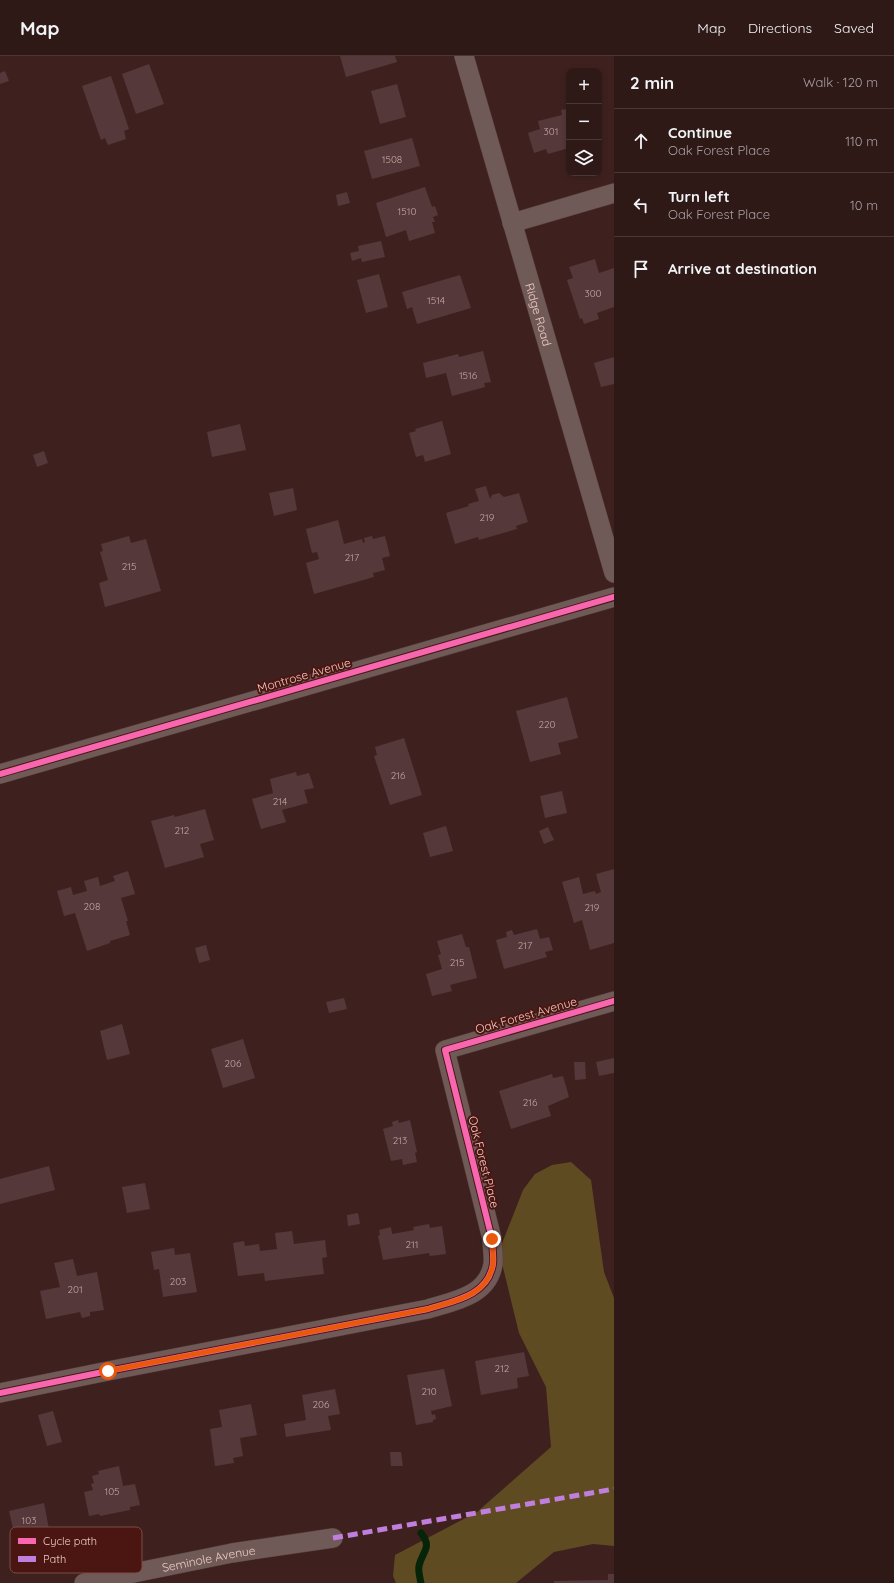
<!DOCTYPE html>
<html lang="en">
<head>
<meta charset="utf-8">
<style>
	body { margin:0; font-family:Quicksand,sans-serif; background:#3a2624; color:#f1f3f6 }
	.controls { position:absolute; right:12px; top:12px; display:grid; overflow:hidden; border-radius:8px; box-shadow:0 2px 6px #0003 }
	.controls button { width:36px; height:36px; display:grid; place-items:center; padding:0; border:0; border-bottom:1px solid #493836; background:#2e1917; color:#f1f3f6; font:20px sans-serif }
	.stop { position:absolute; width:12px; height:12px; margin:-9px; border:3px solid #ea580c; border-radius:50%; background:#fff }
	.stop.end { background:#ea580c; border-color:#fff; box-shadow:0 1px 4px #0008 }
	.list { margin:0; padding:0; list-style:none }
	h2 { display:flex; justify-content:space-between; align-items:center; height:52px; margin:0; padding:0 16px; font-size:17px }
	h2 small { font-size:13px; font-weight:400; color:#a7a0a1 }
	.list li { display:grid; grid-template-columns:26px 1fr auto; gap:12px; align-items:center; box-sizing:border-box; height:64px; padding:0 16px; border-top:1px solid #493836 }
	.list b { display:block; font-size:15px; white-space:nowrap }
	.list p { margin:0; font-size:13px; white-space:nowrap; color:#a7a0a1 }
	.list em { font-size:13px; font-style:normal; color:#a7a0a1 }
	.icon { flex:none; width:22px; height:22px; fill:none; stroke:currentColor; stroke-width:2; stroke-linecap:round; stroke-linejoin:round }
	.map { position:relative; flex:none; width:614px; height:1527px; overflow:hidden }
	header { display:flex; align-items:center; gap:24px; box-sizing:border-box; height:56px; padding:0 20px; background:#2e1917; border-bottom:1px solid #493836 }
	header strong { font-size:19px }
	nav { display:flex; gap:22px; margin-inline-start:auto; font-size:14px }
	main { display:flex }
	aside { flex:1; background:#2e1917 }
	.map>svg:first-child { display:block }
	.forest { fill:#5f4b21 }
	.lines { fill:none; stroke-linecap:round; stroke-linejoin:round }
	.stream { stroke:#062408; stroke-width:7 }
	.building { fill:#55383a }
	.street-casing { stroke:#583e3c; stroke-width:20 }
	.street { stroke:#705a57; stroke-width:19 }
	.quiet { stroke:#c07fdc; stroke-width:5; stroke-dasharray:10 5; stroke-linecap:butt }
	.cycleway-casing { stroke:#4b1612; stroke-width:8 }
	.cycleway { stroke:#f766af; stroke-width:6 }
	.route { stroke:#ea580c; stroke-width:5 }
	.labels { text-anchor:middle; dominant-baseline:central; stroke-width:4; stroke-linejoin:round; paint-order:stroke }
	.number-label { font-size:10px; fill:#c7a5a2 }
	.street-label { font-size:12px; fill:#edc9c4; stroke:#4b1612 }
	.key { fill:#4b1612; stroke:#7c4c47; stroke-width:1 }
	.key-label { font-size:11px; fill:#edc9c4 }
</style>
</head>
<body>
<header>
<strong>Map</strong>
<nav><a>Map</a><a>Directions</a><a>Saved</a></nav>
</header>
<main>
<div class="map">
<svg width="614" height="1527" viewBox="0 0 614 1527">
	<rect width="100%" height="100%" fill="#3e211f"/>
	<path class="forest" d="M571 1106 591 1124 604 1216 614 1242V1490L593 1488 554 1496 516 1527H396L393 1520 395 1499 477 1456 551 1391 546 1331 519 1277 499 1195 523 1134 535 1118 552 1109Z"/>
	<g class="lines">
		<path class="stream" d="M421 1527C420 1522 418 1515 419 1510 422 1495 433 1492 421 1477"/>
	</g>
	<path class="building" d="M340 0H395L397 6 346 21Z
		M149 8 164 48 136 58 122 18Z
		M5 15 9 25 0 28V17Z
		M111 20 129 73 124 75 126 83 108 89 105 82 101 84 82 30Z
		M397 28 406 61 380 68 371 35Z
		M567 53 569 57V92L548 98 546 93 534 97 528 77 540 73 538 65 562 59 561 54Z
		M412 82 420 110 372 123 364 95Z
		M425 131 432 151 435 150 438 159 433 161 435 166H432L435 177 409 185 406 174 386 181 376 147Z
		M347 136 350 147 338 150 336 139Z
		M381 185 385 201 362 206 361 202 352 205 350 197 359 195 358 190Z
		M595 203 599 217 614 212V251L597 257 599 263 584 268 582 262 580 263 567 224 573 222 569 211Z
		M379 218 388 251 366 257 357 224Z
		M460 219 471 252 417 268 412 251 407 253 402 236Z
		M483 295 491 326 484 327 485 331 452 340 446 317 426 322 423 307 458 298 459 301Z
		M614 301V328L601 331 594 307Z
		M442 365 451 398 425 406 423 399 416 401 409 377 416 375 415 373Z
		M240 368 246 394 212 401 207 376Z
		M44 395 48 407 37 411 33 399Z
		M486 430 490 443 492 439 499 437 504 441 519 437 528 466 516 470 517 473 479 484 478 481 455 488 446 457 469 450 468 448 479 445 475 433Z
		M293 432 297 454 274 460 269 437Z
		M338 464 344 488 362 483 363 487 365 486 364 482 372 480 373 483 385 480 390 500 382 502 385 514 373 517 374 521 314 538 306 507 319 503 317 496 312 497 306 473Z
		M129 480 131 487 146 483 161 535 105 551 99 527 108 524 100 496 103 495 101 488Z
		M567 641 578 682 558 687 561 698 530 706 516 655Z
		M404 682 422 739 390 749 374 700 377 699 375 691Z
		M296 716 297 720 309 717 314 732 304 734 308 747 282 754 286 766 261 773 252 743 273 737 270 723Z
		M562 735 567 757 545 762 540 740Z
		M205 753 214 784 200 788 204 801 165 812 151 765 174 759 175 761Z
		M446 770 453 795 430 801 423 777Z
		M548 771 554 784 544 788 539 775Z
		M614 813V887L590 894 582 864 574 867 562 826 579 821 583 838 595 835 596 838 601 836 596 818Z
		M128 815 135 838 121 842 128 865H126L130 879 110 885V887L87 895 75 857 64 860 57 835 71 831 73 839 87 835 84 825 98 821 100 830 115 825 113 820Z
		M537 873 540 883 549 881 553 894 545 896 547 901 504 913 496 884 507 881 506 876 512 874 514 879Z
		M462 878 466 891H469L477 922 450 929 452 935 432 940 426 918 442 913 438 899 441 898 437 885Z
		M206 889 210 904 199 907 195 892Z
		M344 942 347 953 329 957 326 946Z
		M122 968 130 998 107 1004 100 975Z
		M243 983 255 1022 223 1032 211 993Z
		M614 1002V1017L599 1020 596 1006Z
		M574 1006H585L586 1023 575 1024Z
		M552 1018 553 1022 563 1020 569 1041 548 1050 551 1060 511 1073 499 1035Z
		M398 1064 399 1067 410 1064 417 1096 415 1097 417 1106 403 1109 402 1103 391 1105 383 1073 393 1070 392 1066Z
		M49 1110 55 1134 0 1148V1123Z
		M145 1127 150 1153 127 1157 122 1131Z
		M358 1157 360 1168 348 1170 347 1159Z
		M429 1168 430 1172 442 1170 446 1198 430 1200 429 1197 383 1204 378 1180 380 1179 379 1174 391 1171 392 1178 414 1174 413 1171Z
		M292 1175 294 1188 325 1184 327 1201 322 1202 324 1218 265 1225 264 1217 238 1220 233 1187 244 1185 245 1190 259 1188 260 1195 277 1193 275 1177Z
		M174 1192 175 1199 190 1197 197 1236 163 1241 159 1213 154 1214 151 1196Z
		M73 1203 77 1220 97 1216 104 1254 90 1256V1260L82 1262 80 1256 46 1263 40 1235 60 1231 54 1207Z
		M524 1296 529 1320 517 1322 518 1332 481 1339 475 1305Z
		M444 1313 452 1350 431 1355 432 1359 435 1358 436 1363 433 1364V1366L416 1369 407 1319Z
		M335 1333 340 1358 328 1360 331 1374 286 1381 284 1368 306 1364 302 1339Z
		M251 1348 257 1379 240 1382 243 1400 233 1402 234 1407 215 1410 210 1373 222 1371 219 1354Z
		M53 1355 62 1386 47 1390 38 1359Z
		M390 1396H401L403 1410H391Z
		M119 1410 123 1430 135 1428 140 1449 130 1451V1454L100 1460 99 1458 89 1460 84 1436 93 1434 91 1428 94 1427 92 1420 99 1418 98 1415Z
		M44 1447 49 1473 15 1481 9 1455Z
		M608 1518H614V1527H554V1525L608 1524Z"/>
	<g class="lines">
		<g class="street-casing">
			<g id="street">
				<path id="s1" d="M464 0 614 517"/>
				<path d="M512 167 614 137"/>
				<path d="M0 718 614 541"/>
				<path d="M0 1337 108 1315 428 1253C454 1245 488 1240 493 1208 494 1200 492 1191 492 1183L445 994 614 945"/>
				<path id="s2" d="M84 1527 232 1497 333 1482"/>
			</g>
		</g>
		<use href="#street" class="street"/>
		<path class="quiet" d="M333 1482 614 1433"/>
		<g class="cycleway-casing">
			<path id="cycleway" d="M0 718 614 541
				M0 1337 108 1315 428 1253C454 1245 488 1240 493 1208 494 1200 492 1191 492 1183L445 994 614 945"/>
		</g>
		<use href="#cycleway" class="cycleway"/>
	</g>
	<g class="lines">
		<path class="route" d="M108 1315 428 1253C454 1245 488 1240 493 1208 494 1200 492 1191 492 1183"/>
	</g>
	<g class="labels">
		<g class="number-label">
			<text x="551" y="75">301</text>
			<text x="392" y="103">1508</text>
			<text x="407" y="155">1510</text>
			<text x="593" y="237">300</text>
			<text x="436" y="244">1514</text>
			<text x="468" y="319">1516</text>
			<text x="487" y="461">219</text>
			<text x="352" y="501">217</text>
			<text x="129" y="510">215</text>
			<text x="547" y="668">220</text>
			<text x="398" y="719">216</text>
			<text x="280" y="745">214</text>
			<text x="182" y="774">212</text>
			<text x="92" y="850">208</text>
			<text x="592" y="851">219</text>
			<text x="525" y="889">217</text>
			<text x="457" y="906">215</text>
			<text x="233" y="1007">206</text>
			<text x="530" y="1046">216</text>
			<text x="400" y="1084">213</text>
			<text x="412" y="1188">211</text>
			<text x="178" y="1225">203</text>
			<text x="75" y="1233">201</text>
			<text x="502" y="1312">212</text>
			<text x="429" y="1335">210</text>
			<text x="321" y="1348">206</text>
			<text x="112" y="1435">105</text>
			<text x="29" y="1464">103</text>
		</g>
		<g class="street-label">
			<text stroke="none"><textPath href="#s1" startOffset="269">Ridge Road</textPath></text>
			<text transform="translate(304 619) rotate(-16)">Montrose Avenue</text>
			<text transform="translate(526 959) rotate(-16)">Oak Forest Avenue</text>
			<text transform="translate(484 1106) rotate(76)">Oak Forest Place</text>
			<text stroke="none"><textPath href="#s2" startOffset="127">Seminole Avenue</textPath></text>
		</g>
	</g>
	<rect x="10" y="1471" width="132" height="46" rx="6" class="key"/>
	<rect x="18" y="1482" width="18" height="6" fill="#f766af"/>
	<rect x="18" y="1500" width="18" height="6" fill="#c07fdc"/>
	<g class="key-label">
		<text x="43" y="1489">Cycle path</text>
		<text x="43" y="1507">Path</text>
	</g>
</svg>
<div class="controls">
<button>+</button>
<button>−</button>
<button><svg class="icon" aria-label="layers" viewBox="0 0 24 24"><path d="M12 4l9 5-9 5-9-5zM3 14l9 5 9-5"/></svg></button>
</div>
<div class="stop" style="left:108px;top:1315px"></div>
<div class="stop end" style="left:492px;top:1183px"></div>
</div>
<aside>
<h2>2 min<small>Walk · 120 m</small></h2>
<ul class="list">
<li><svg class="icon" aria-label="ahead" viewBox="0 0 24 24"><path d="M12 20V5M6 11l6-6 6 6"/></svg><div><b>Continue</b><p>Oak Forest Place</p></div><em>110 m</em></li>
<li><svg class="icon" aria-label="left" viewBox="0 0 24 24"><path d="M17 20v-9H6M10 6l-5 5 5 5"/></svg><div><b>Turn left</b><p>Oak Forest Place</p></div><em>10 m</em></li>
<li><svg class="icon" aria-label="arrive" viewBox="0 0 24 24"><path d="M6 21V4h12l-3 4 3 4H6"/></svg><div><b>Arrive at destination</b></div></li>
</ul>
</aside>
</main>
</body>
</html>
